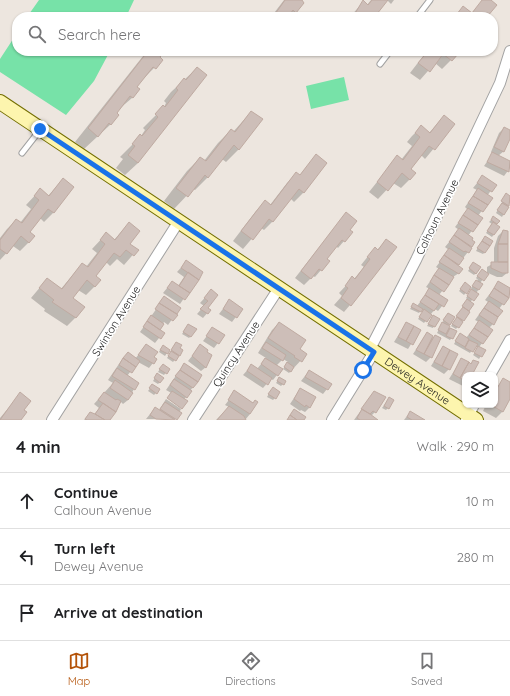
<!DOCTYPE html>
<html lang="en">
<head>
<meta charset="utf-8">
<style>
	body { margin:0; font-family:Quicksand,sans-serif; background:#f2f2f2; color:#202124 }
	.controls { position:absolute; right:12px; bottom:12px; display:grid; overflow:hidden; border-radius:8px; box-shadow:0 1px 3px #0004 }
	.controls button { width:36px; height:36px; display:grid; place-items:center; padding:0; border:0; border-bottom:1px solid #e0e0e0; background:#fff; color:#202124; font:20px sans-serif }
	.stop { position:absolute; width:12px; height:12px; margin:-9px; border:3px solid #1a73e8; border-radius:50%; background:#fff }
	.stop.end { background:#1a73e8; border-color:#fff; box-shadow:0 1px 4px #0008 }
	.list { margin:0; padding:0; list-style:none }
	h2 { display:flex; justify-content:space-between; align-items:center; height:52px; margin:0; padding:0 16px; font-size:17px }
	h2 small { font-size:13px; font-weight:400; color:#757577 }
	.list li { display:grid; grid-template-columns:26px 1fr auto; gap:12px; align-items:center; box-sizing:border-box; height:56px; padding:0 16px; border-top:1px solid #e0e0e0 }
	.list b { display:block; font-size:15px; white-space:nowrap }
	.list p { margin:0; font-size:13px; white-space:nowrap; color:#757577 }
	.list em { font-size:13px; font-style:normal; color:#757577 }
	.icon { flex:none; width:22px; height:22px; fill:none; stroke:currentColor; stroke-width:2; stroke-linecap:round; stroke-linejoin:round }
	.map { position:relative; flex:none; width:510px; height:420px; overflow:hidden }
	.search { position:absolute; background:#fff; box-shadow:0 1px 3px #0004; left:12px; right:12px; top:12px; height:44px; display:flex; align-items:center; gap:10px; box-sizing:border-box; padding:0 14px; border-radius:16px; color:#757577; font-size:15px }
	.sheet { height:220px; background:#fff }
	nav { display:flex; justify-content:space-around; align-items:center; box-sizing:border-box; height:56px; border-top:1px solid #e0e0e0; background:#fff; font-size:11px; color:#757577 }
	nav a { display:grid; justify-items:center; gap:2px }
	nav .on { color:#b45309 }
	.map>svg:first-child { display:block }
	.pitch { fill:#77e2a8 }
	.shadow { fill:#0003 }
	.building { fill:#cdbeb8; stroke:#bfaaa1 }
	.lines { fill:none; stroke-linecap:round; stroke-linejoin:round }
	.lane-casing { stroke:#a2a2a2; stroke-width:7 }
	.street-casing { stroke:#a2a2a2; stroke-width:12 }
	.secondary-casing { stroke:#736e00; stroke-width:16 }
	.lane { stroke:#fff; stroke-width:5 }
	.street { stroke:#fff; stroke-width:10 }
	.secondary { stroke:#fdf5ae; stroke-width:14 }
	.route { stroke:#1a73e8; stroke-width:5 }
	.labels { text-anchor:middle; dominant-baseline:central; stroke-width:3.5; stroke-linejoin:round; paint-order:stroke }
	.street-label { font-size:11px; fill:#1b1b1b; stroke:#fff }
</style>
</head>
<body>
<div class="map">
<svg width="510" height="420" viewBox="0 0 510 420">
	<rect width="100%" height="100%" fill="#ede6df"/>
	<path class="pitch" d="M39 0H134L126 17H27Z
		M17 33V51H110L94 81 66 115 0 72V59Z
		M344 77 349 100 311 109 306 86Z"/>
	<path class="shadow" d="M284 0H301L295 12 290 17H271Z
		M371 0H394L391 4 387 0 376 15 379 17H350L363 2 367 5Z
		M483 0H489L486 17H453L463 8 471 14Z
		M147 51H164L159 57 162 60 141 81 136 87 139 89 132 98 118 110 111 124 84 149 75 142Z
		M328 51H340L335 56Z
		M427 51H452L451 60 442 69 435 63 420 80 410 73Z
		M197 68 138 163 125 175 116 168 123 159 120 157 141 136 145 130 143 128 164 107 166 103 164 101 171 92Z
		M251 112 239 149 226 162 222 159 208 177 195 190 193 189 174 209 164 201 187 171 200 158 204 161 218 143 231 130 233 132Z
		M444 116 454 124 425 159 421 155 410 170V179L401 188 393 183 378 199 369 192 397 157 401 160 412 146 407 142 412 136 421 127 429 133Z
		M504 128 510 131V137L504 151 498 156 510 162V168L504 176 484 166 493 153 491 152 499 133Z
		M316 156 326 163 303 193 294 202 290 198 273 221 264 230 261 228 243 249 233 241 256 211 265 202 270 205 287 183 296 174 299 176Z
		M482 177 495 185 487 196 491 198 478 216 481 218 468 236 471 248 457 266 459 273 453 277 439 295 447 300 438 311 435 309 424 323 418 319 424 311 421 310 419 313 410 309 412 306H417L430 289 426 287 439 269 436 267 449 250 445 247 459 230 455 227 468 210 465 207 477 190 473 188Z
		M63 179 73 187 53 213 44 222 40 218 29 232V242L20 251 13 246 0 260V238L7 229 16 220 20 223 31 209 26 205 40 190 48 196Z
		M506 195 510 197V202L502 217 496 213Z
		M493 218 498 221 495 225 499 227 492 237 486 233 492 224 489 222Z
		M340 221 348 230 344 241 338 248 336 246 326 259 321 270 315 277 313 276 304 285 295 278Z
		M129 223V244L137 250 124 265 117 259 110 266 106 262 95 276V286L86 295 78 290 72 298 76 317 67 326 44 311 45 309 31 298 47 279 60 290 82 264 86 267 97 253 92 249 106 234 114 240Z
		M503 231 507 273 502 277H497L488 273 480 283 482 284 470 303 472 305 467 312 469 313 456 329 451 326 468 300 466 298 472 289 470 288 464 295 459 291 465 284 471 288 478 280 476 278 482 270 487 274V267L494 263V248L498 236Z
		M483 239 484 253 483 254 476 251Z
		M386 241 350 305 344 312 334 305 342 296 339 293 353 278 354 279 364 267 361 265 369 255 377 250Z
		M186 262 202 272 180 304 163 293 172 282 178 286 184 277 177 272Z
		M472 265 476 273 474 275 468 271Z
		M499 282 510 290V294L499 309 493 324 489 328 492 331 479 347 484 351 479 359 473 355 478 348 475 346 470 353 454 344 458 337 466 338 479 322 475 320 488 302 485 300Z
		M211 291 207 309 209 311 203 318 197 314 204 306 200 303Z
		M164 298 180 308 168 325 164 322 159 330 163 333 155 343 140 332Z
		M229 301 242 309 232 322 219 314Z
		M433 316 434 326 433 328 427 326Z
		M446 316 450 324 447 326 456 332 450 340 437 333Z
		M279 323 298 350 306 355 289 373 283 369 288 362 283 359 276 366 281 369 277 375 273 380 271 379 263 388 243 375 251 366 257 369 266 358 258 353 272 330Z
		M406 323 420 330 408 349 394 342Z
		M187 327 191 336 189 338 182 334Z
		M213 328 224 335 214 348 203 341Z
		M427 333 432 336 433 339 431 357 426 362 413 354Z
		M146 345 153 357V363L149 368 138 362 127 376 134 389 128 400 123 404 121 402 109 420H84L90 413 94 415 99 408 94 404 113 383 108 380 123 358 135 359Z
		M175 345 182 351 173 362 167 358Z
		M200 346 206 367 201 371 188 361Z
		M443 347 449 369 444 374 431 366Z
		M161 348 169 350 165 356 159 352Z
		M461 360 470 364 474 361 471 375H465V384L463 386 449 379Z
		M184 364 201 375 184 400 166 390Z
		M161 367 169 369 164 375 158 372Z
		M309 371 327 389 323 394 301 381Z
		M156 376 160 382 158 384 153 381Z
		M278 380 285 382 281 386 276 383Z
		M504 380 510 383V397L503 411 496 418 483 411 486 405H495V389Z
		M151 387 156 393 154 395 148 391Z
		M300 389 310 407 305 412 301 410 300 411 290 404Z
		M271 390 275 398 273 400 267 397Z
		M235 392 253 403 250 414 245 420H216L229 407 225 405Z
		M374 392 375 412 371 416 377 420H354Z
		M20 394 19 420H0V418Z
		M166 399 181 409 176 419H146L155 408 159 410Z
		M388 400V408L386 410 382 408Z
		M410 412 423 420H404Z"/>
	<path class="building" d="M285 0H302L304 3 296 13 293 10 288 17H273Z
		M363 0 368 5 372 0H388L377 14 380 17H353Z
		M482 0H491L497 5 487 17H461L457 14 463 6 472 13Z
		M148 51H165L160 57 163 60 156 69 153 67 137 87 140 89 133 98 130 96 117 113 119 115 111 125 109 123 98 137 88 128Z
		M428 51H454L458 54 452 61 443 54 430 72 418 63Z
		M197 67 207 75 138 163 128 155 135 146 132 144 140 134 142 136 158 117 155 114 163 105 165 107 178 90 176 88 184 78 186 80Z
		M251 111 263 119 239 150 234 145 208 178 205 175 188 197 176 188 200 157 206 161 231 129 235 132Z
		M444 115 455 124 435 150 429 146 411 169 416 173 410 180 402 173 388 191 377 182 397 155 403 160 420 137 415 133 421 125 430 133Z
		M504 127 510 130V139L504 152 494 147Z
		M492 152 510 161 509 172 487 162Z
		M316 154 327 163 304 193 299 189 273 222 269 219 253 240 241 231 265 200 271 205 296 172 300 175Z
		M482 175 497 185 492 192 477 183Z
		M63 178 74 187 54 213 48 209 30 232 35 236 29 243 21 236 7 254 0 249V240L16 219 22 223 39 200 34 196 40 188 49 196Z
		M478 188 493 198 488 205 473 196Z
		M506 193 510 196 509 206 501 201Z
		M473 196 488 205 483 212 468 203Z
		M502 203 509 207 504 215 497 210Z
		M468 208 483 218 478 225 463 215Z
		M346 212 357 221 350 230 353 232 345 242 342 240 327 259 330 261 322 271 319 269 311 279 301 271Z
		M463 215 478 225 473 232 458 223Z
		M493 216 500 221 497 224 491 220Z
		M129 222 140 231 130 244 139 250 134 256 126 250 120 257 114 253 96 276 101 280 95 287 87 280 73 298 85 307 76 318 52 302 54 300 39 288 47 278 62 289 82 263 88 267 105 244 100 240 106 232 115 240Z
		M493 222 500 227 494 235 487 231Z
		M459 228 473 238 472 240 475 242 472 247 454 235Z
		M503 230 508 231V244H498Z
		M454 235 472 248 469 253 465 251 464 252 449 242Z
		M485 236 493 241 490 246 482 241Z
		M386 239 397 247 351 306 341 298 348 288 345 286 352 276 355 279 370 259 367 257 375 247 378 250Z
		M482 241 490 246 485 253 477 248Z
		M498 244H508V262H498Z
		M449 248 464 258 459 265 444 255Z
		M444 255 463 269 459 274 439 262Z
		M186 260 203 272 199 280 181 268Z
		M473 262 481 267 476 274 469 268Z
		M491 262H508V273H502L491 268Z
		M439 268 454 277 449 285 434 275Z
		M482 269 489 274 484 281 477 276Z
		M188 272 199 280 190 293 179 286Z
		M434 275 449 285 444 292 430 282Z
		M476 280 483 284 479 290 472 286Z
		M172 281 190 293 185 300 167 288Z
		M498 281 510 288 509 298 494 288Z
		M465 282 471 287 467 294 460 289Z
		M429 288 448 300 444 307 425 295Z
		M494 288 509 298 504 305 489 296Z
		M211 289 218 295 208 308 211 310 208 314 200 309 208 301 204 298Z
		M471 289 479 294 474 301 467 296Z
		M425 295 439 304 434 311 420 302Z
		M164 296 181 308 177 314 159 303Z
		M229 299 243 309 237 318 223 309Z
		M467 299 474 304 469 311 462 306Z
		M489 301 503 311 498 317 484 308Z
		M159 303 178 315 173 321 155 309Z
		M413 303 423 309 421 312 411 307Z
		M463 307 470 312 464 321 456 316Z
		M484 308 498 317 494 325 479 315Z
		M424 309 432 315 427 322 419 317Z
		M448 313 455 317 450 325 443 320Z
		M151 315 164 324 160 330 147 321Z
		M433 315 440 319 435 327 428 324Z
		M457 317 463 322 459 328 452 324Z
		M479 320 493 330 488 337 474 328Z
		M147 321 165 333 161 339 143 327Z
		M279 322 306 340 300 349 307 354 302 362 294 357 295 356 268 338Z
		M406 322 414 326 406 341 398 337Z
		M442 322 450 326 446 334 438 330Z
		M188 324 197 329 191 337 183 332Z
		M414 326 421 330 413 345 406 341Z
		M212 327 225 335 219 344 206 336Z
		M450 328 457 331 453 339 446 336Z
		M474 328 488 337 483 344 469 335Z
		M427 332 433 336 424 354 416 350Z
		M460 333 469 339 465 347 455 341Z
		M435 335 441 338 432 358 424 354Z
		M469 340 478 344 473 352 465 348Z
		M176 342 182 345 180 348 183 350 180 356 171 350Z
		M266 342 286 355 283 361 262 348Z
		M146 344 158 352 154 357 157 359 154 364 138 355Z
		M200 344 208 350 207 352 212 355 206 368 192 356Z
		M163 345 170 350 168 354 160 350Z
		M443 346 450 350 442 366 434 362Z
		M478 346 486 350 482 357 474 353Z
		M450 350 458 354 450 370 442 366Z
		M171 351 179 356 176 361 168 356Z
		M128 352 140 361 136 367 123 358Z
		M123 358 136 367 132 373 119 365Z
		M265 358 283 369 278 376 261 364Z
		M461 358 469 362 460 378 453 374Z
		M473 360 479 362 472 375H465V381L460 378 469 362 471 364Z
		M287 362 294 367 291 372 284 367Z
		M184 363 202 375 198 382 180 370Z
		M163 364 170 369 167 374 159 369Z
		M251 364 272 378 268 385 247 371Z
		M117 368 139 383 135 390 112 376Z
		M180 370 198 382 193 388 175 376Z
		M309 370 332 384 328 390 305 377Z
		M157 373 164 378 160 383 154 378Z
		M279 377 286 381 284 385 277 381Z
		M503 378 510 382V399L503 412 491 405H495V392Z
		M174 379 192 391 187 398 170 385Z
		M115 380 133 393 128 400 110 388Z
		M152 384 160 389 157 394 149 388Z
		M273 387 280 392 276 399 268 394Z
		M300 388 316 397 310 408 306 405 305 407 294 399Z
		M234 390 253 403 255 400 258 402 250 414 228 400Z
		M172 391 188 401 182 409 167 398Z
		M374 391 386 397 376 413 373 411 370 414 361 409Z
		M20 392 31 401 24 410 27 412 21 420H0Z
		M104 392 116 400 117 399 121 401 116 412 98 400Z
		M389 397 394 400 389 409 384 406Z
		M165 402 182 413 177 420 160 409Z
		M103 403 116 412 110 420H105L95 414Z
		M229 406 244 416 246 420H217Z
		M155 407 175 420 156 419 150 415Z
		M294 409 306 417 304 420H297L290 415Z
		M362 409 370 414 378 420H360L357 418Z
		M410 411 425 420H412L407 417Z
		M90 412 95 414 105 420H87L85 419Z
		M290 415 297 420H287Z"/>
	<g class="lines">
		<g class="lane-casing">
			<path id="lane" d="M417 17 430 0
				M380 64 390 51
				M22 153 40 130"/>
		</g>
		<g class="street-casing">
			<path id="street" d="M370 349 416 260 500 83 510 51
				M490 375 510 340
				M52 420 179 221
				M193 420 279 288
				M332 420 374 352
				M466 420 474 405"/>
		</g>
		<g class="secondary-casing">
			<g id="secondary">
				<path id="s1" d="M0 102 476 420"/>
			</g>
		</g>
		<use href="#lane" class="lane"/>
		<use href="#street" class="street"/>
		<use href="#secondary" class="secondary"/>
	</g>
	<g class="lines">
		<path class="route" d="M40 129 374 352 363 370"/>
	</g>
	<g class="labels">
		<g class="street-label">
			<text transform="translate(437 217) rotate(-64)">Calhoun Avenue</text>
			<text transform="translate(116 321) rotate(-58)">Swinton Avenue</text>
			<text transform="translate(236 354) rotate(-57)">Quincy Avenue</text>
			<text stroke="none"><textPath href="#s1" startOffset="502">Dewey Avenue</textPath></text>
		</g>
	</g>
</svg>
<div class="controls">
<button><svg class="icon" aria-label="layers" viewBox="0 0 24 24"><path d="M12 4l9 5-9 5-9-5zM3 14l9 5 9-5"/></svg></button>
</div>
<div class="stop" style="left:363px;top:370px"></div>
<div class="stop end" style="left:40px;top:129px"></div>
<div class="search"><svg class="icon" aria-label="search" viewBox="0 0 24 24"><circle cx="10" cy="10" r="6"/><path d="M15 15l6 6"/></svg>Search here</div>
</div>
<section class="sheet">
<h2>4 min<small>Walk · 290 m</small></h2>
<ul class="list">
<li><svg class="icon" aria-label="ahead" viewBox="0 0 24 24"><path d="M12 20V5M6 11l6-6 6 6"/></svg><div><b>Continue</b><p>Calhoun Avenue</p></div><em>10 m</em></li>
<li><svg class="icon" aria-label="left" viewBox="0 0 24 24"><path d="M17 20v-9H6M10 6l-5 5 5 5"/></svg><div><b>Turn left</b><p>Dewey Avenue</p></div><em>280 m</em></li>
<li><svg class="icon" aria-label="arrive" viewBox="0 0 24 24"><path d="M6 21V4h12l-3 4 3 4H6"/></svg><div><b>Arrive at destination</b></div></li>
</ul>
</section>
<nav>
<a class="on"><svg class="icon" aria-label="map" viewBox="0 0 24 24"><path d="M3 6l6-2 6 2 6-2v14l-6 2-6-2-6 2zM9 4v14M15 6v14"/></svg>Map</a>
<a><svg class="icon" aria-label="directions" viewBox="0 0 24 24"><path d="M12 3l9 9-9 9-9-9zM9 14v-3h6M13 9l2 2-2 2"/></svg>Directions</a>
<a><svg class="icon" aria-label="saved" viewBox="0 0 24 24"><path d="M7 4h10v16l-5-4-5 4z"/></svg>Saved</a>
</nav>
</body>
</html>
